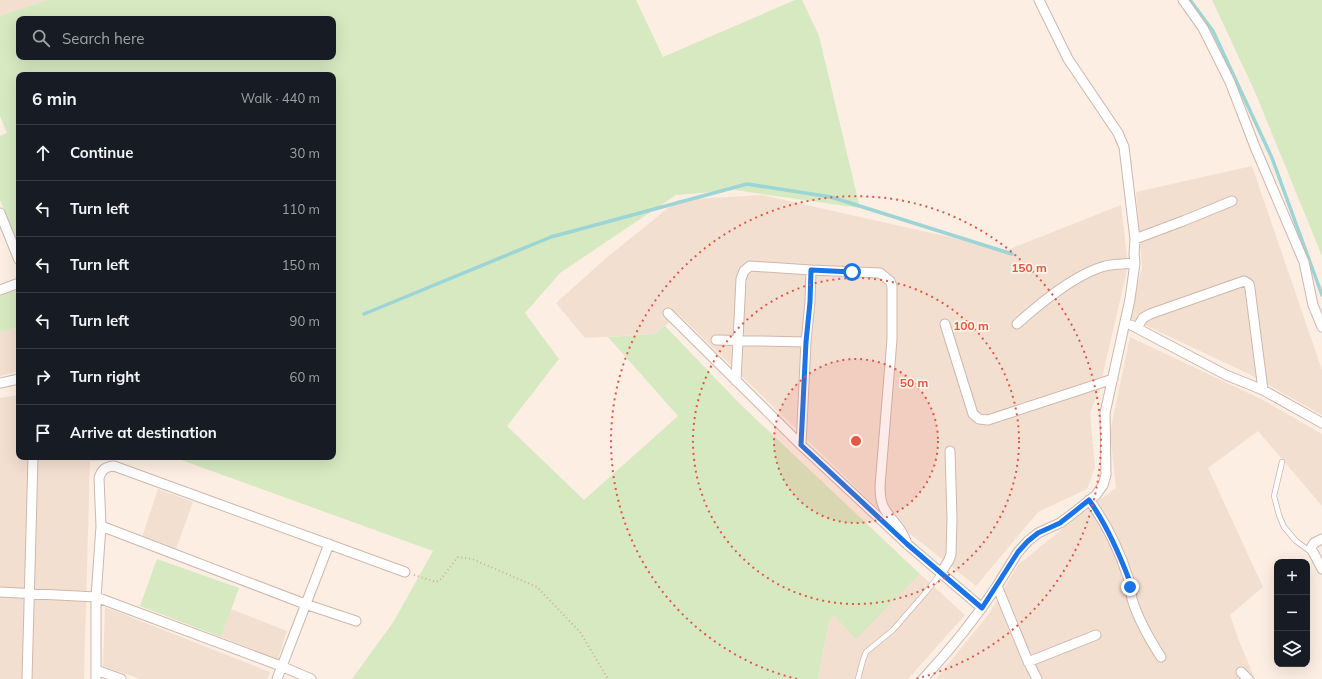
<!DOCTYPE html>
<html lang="en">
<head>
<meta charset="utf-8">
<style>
	body { margin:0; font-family:Mulish,sans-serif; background:#20242c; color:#f1f3f6 }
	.controls { position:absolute; right:12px; bottom:12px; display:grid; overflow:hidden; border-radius:8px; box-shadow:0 4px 16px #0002 }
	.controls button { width:36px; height:36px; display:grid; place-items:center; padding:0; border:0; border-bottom:1px solid #363941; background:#171b24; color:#f1f3f6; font:20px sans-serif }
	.stop { position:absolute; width:12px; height:12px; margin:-9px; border:3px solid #1a73e8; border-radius:50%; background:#fff }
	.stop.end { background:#1a73e8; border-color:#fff; box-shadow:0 1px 4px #0008 }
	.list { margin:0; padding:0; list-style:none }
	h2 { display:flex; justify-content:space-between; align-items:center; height:52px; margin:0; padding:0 16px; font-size:17px }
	h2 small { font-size:13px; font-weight:400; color:#9ea1a6 }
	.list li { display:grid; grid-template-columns:26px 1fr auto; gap:12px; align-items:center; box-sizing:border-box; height:56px; padding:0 16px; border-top:1px solid #363941 }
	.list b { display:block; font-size:15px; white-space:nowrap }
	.list em { font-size:13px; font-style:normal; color:#9ea1a6 }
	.icon { flex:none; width:22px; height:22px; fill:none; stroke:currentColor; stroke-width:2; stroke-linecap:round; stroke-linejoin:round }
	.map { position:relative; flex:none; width:1322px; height:679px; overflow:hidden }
	.search { position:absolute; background:#171b24; box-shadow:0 4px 16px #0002; left:16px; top:16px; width:320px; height:44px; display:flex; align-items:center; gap:10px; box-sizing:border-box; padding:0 14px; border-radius:8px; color:#9ea1a6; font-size:15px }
	.panel { position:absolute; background:#171b24; box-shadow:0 4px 16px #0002; left:16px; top:72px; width:320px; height:388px; border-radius:8px }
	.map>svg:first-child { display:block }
	.residential { fill:#f3dfd0 }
	.green { fill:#d6e9c1; fill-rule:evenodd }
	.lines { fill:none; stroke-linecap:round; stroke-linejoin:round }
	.stream { stroke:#9dd4d6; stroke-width:3.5 }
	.service-casing { stroke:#cfb7ac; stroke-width:6 }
	.minor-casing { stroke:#cfb7ac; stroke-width:11 }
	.path { stroke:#d5ac9d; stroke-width:2; stroke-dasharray:1 3; stroke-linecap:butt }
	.service { stroke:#fff; stroke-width:4.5 }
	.minor { stroke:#fff; stroke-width:9 }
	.route { stroke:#1a73e8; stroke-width:5 }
	.ring { fill:none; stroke:#e45848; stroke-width:2; stroke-dasharray:2 4 }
	.centre { fill:#e45848; stroke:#fff3e8; stroke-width:2 }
	.ring-label { font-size:12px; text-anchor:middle; font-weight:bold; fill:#e45848; stroke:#fff3e8; stroke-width:3.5; stroke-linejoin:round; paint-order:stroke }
</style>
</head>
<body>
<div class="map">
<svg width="1322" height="679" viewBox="0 0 1322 679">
	<rect width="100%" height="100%" fill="#fceee2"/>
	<path class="residential" d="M0 0H47L0 16Z
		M1252 166 1322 370V415L1249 374 1130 318 1142 267 1136 192Z
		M762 195 1007 250 1121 205 1128 266 1099 391 1090 412 1095 467 1087 489 1038 512 976 586 875 506 679 315 655 334 585 338 556 303 605 259 678 200Z
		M19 327V371L0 376V332Z
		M1130 337 1263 400 1322 434V506L1258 431 1208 468 1263 587 1230 615 1239 641 1255 679H936L988 615 1018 565 1078 516 1116 488 1110 432Z
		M19 395V457H119L118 460 90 461 84 679H0V398Z
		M158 489 193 502 176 549 142 537Z
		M920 574 965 615 908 679H818L829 621 834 615 856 638Z
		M105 607 270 672 267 679H140L103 666Z
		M231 609 287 631 278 659 221 637Z"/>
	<path class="green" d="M47 0H636L663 57 795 0H802L819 36 860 208 735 190 676 195 560 273 525 313 559 359 507 426 584 500 678 416 608 337 655 334 665 326 740 404 920 574 856 639 834 615 829 621 818 679H352L394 621 433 551 173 457H333V75H19V247L0 200V136L7 133 0 116V16ZM19 19H333V57H19Z
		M1212 0H1322V256L1255 92Z
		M19 289V327L0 332V296Z
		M157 559 239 588 221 637 140 606Z"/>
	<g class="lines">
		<path class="stream" d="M1190 0 1213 31 1272 158 1322 295
			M364 314 551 237 747 184 831 197 1012 254"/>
		<g class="service-casing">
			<path id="service" d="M1282 462 1274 496 1279 515 1284 527 1296 541 1311 552
				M858 679 863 660 866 652 893 630 926 592 941 573"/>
		</g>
		<g class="minor-casing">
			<path id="minor" d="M1183 0 1203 28 1230 82 1255 147 1304 262 1313 305 1322 327
				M0 213 19 260
				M1135 239 1183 221 1232 201
				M811 270 880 273 890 281 892 286V339L880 486C880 493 880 501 884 508 891 521 900 525 906 541
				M0 290 19 283
				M668 313 801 445 907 544 982 608
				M945 324 973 414 979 419 988 420 1113 379
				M1017 324C1039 304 1076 274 1105 266 1114 264 1126 264 1135 263
				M1131 325 1226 375 1263 390 1322 423
				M1137 328 1143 318 1150 314 1244 281 1249 284 1250 289 1263 390
				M716 340 806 342
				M736 381 741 279 744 271 750 266 811 270 810 302 806 342 801 445
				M0 383 19 379
				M1089 500C1107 524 1120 552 1129 580 1131 586 1131 593 1132 599 1138 619 1150 640 1161 657
				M101 526 305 604 356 621
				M1322 539 1314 543 1311 548 1322 569
				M941 573 949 560 951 554 952 518 950 451
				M0 592 96 597 281 666 311 679
				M1028 662 1096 635
				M96 670 121 679
				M1241 672 1248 679
				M27 679 33 457
				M96 679V597L101 526 99 478C102 469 105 467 114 466L405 572
				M277 679 329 544
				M923 679C950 650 975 619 997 586
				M1037 679 1027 659 997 586 1018 552 1028 541 1038 533 1060 523 1071 515 1096 495 1103 485 1106 475 1105 413 1130 299 1135 263 1134 254 1135 239 1124 147 1118 133 1068 59 1039 0"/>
		</g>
		<path class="path" d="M414 575 436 582 441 579 458 557 472 559 537 587 580 632 608 679"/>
		<use href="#service" class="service"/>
		<use href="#minor" class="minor"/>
	</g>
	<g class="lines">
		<path class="route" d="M852 272 811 270 810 302 806 342 801 445 907 544 982 608 1018 552 1028 541 1038 533 1060 523 1089 500C1107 525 1119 553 1130 582V587"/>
	</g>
	<circle cx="856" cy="441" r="82" fill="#e45848" fill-opacity=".12"/>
	<g class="ring">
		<circle cx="856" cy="441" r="82"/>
		<circle cx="856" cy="441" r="163"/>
		<path d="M797 679A245 245 0 1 1 915 679"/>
	</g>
	<circle cx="856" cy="441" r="6" class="centre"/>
	<g class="ring-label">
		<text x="1029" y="272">150 m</text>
		<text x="971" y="330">100 m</text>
		<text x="914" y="387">50 m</text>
	</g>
</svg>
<div class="controls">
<button>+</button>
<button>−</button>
<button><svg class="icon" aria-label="layers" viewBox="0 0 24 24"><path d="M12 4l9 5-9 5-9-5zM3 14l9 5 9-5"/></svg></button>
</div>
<div class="stop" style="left:852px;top:272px"></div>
<div class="stop end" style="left:1130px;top:587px"></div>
<div class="search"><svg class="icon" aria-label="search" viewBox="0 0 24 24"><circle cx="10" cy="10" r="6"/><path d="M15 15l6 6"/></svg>Search here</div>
<section class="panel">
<h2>6 min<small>Walk · 440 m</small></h2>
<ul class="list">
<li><svg class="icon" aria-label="ahead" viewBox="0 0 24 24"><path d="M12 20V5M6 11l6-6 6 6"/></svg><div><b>Continue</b></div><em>30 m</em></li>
<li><svg class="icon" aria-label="left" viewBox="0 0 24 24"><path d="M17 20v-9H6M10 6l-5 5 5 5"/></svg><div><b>Turn left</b></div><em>110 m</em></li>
<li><svg class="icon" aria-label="left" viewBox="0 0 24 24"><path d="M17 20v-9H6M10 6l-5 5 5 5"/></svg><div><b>Turn left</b></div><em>150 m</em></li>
<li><svg class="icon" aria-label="left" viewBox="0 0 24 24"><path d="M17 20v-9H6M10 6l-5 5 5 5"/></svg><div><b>Turn left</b></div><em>90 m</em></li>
<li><svg class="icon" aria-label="right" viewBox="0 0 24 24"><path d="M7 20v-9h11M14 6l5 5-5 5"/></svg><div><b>Turn right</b></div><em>60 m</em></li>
<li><svg class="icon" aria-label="arrive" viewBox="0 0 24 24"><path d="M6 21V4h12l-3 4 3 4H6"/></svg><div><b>Arrive at destination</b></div></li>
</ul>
</section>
</div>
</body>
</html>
